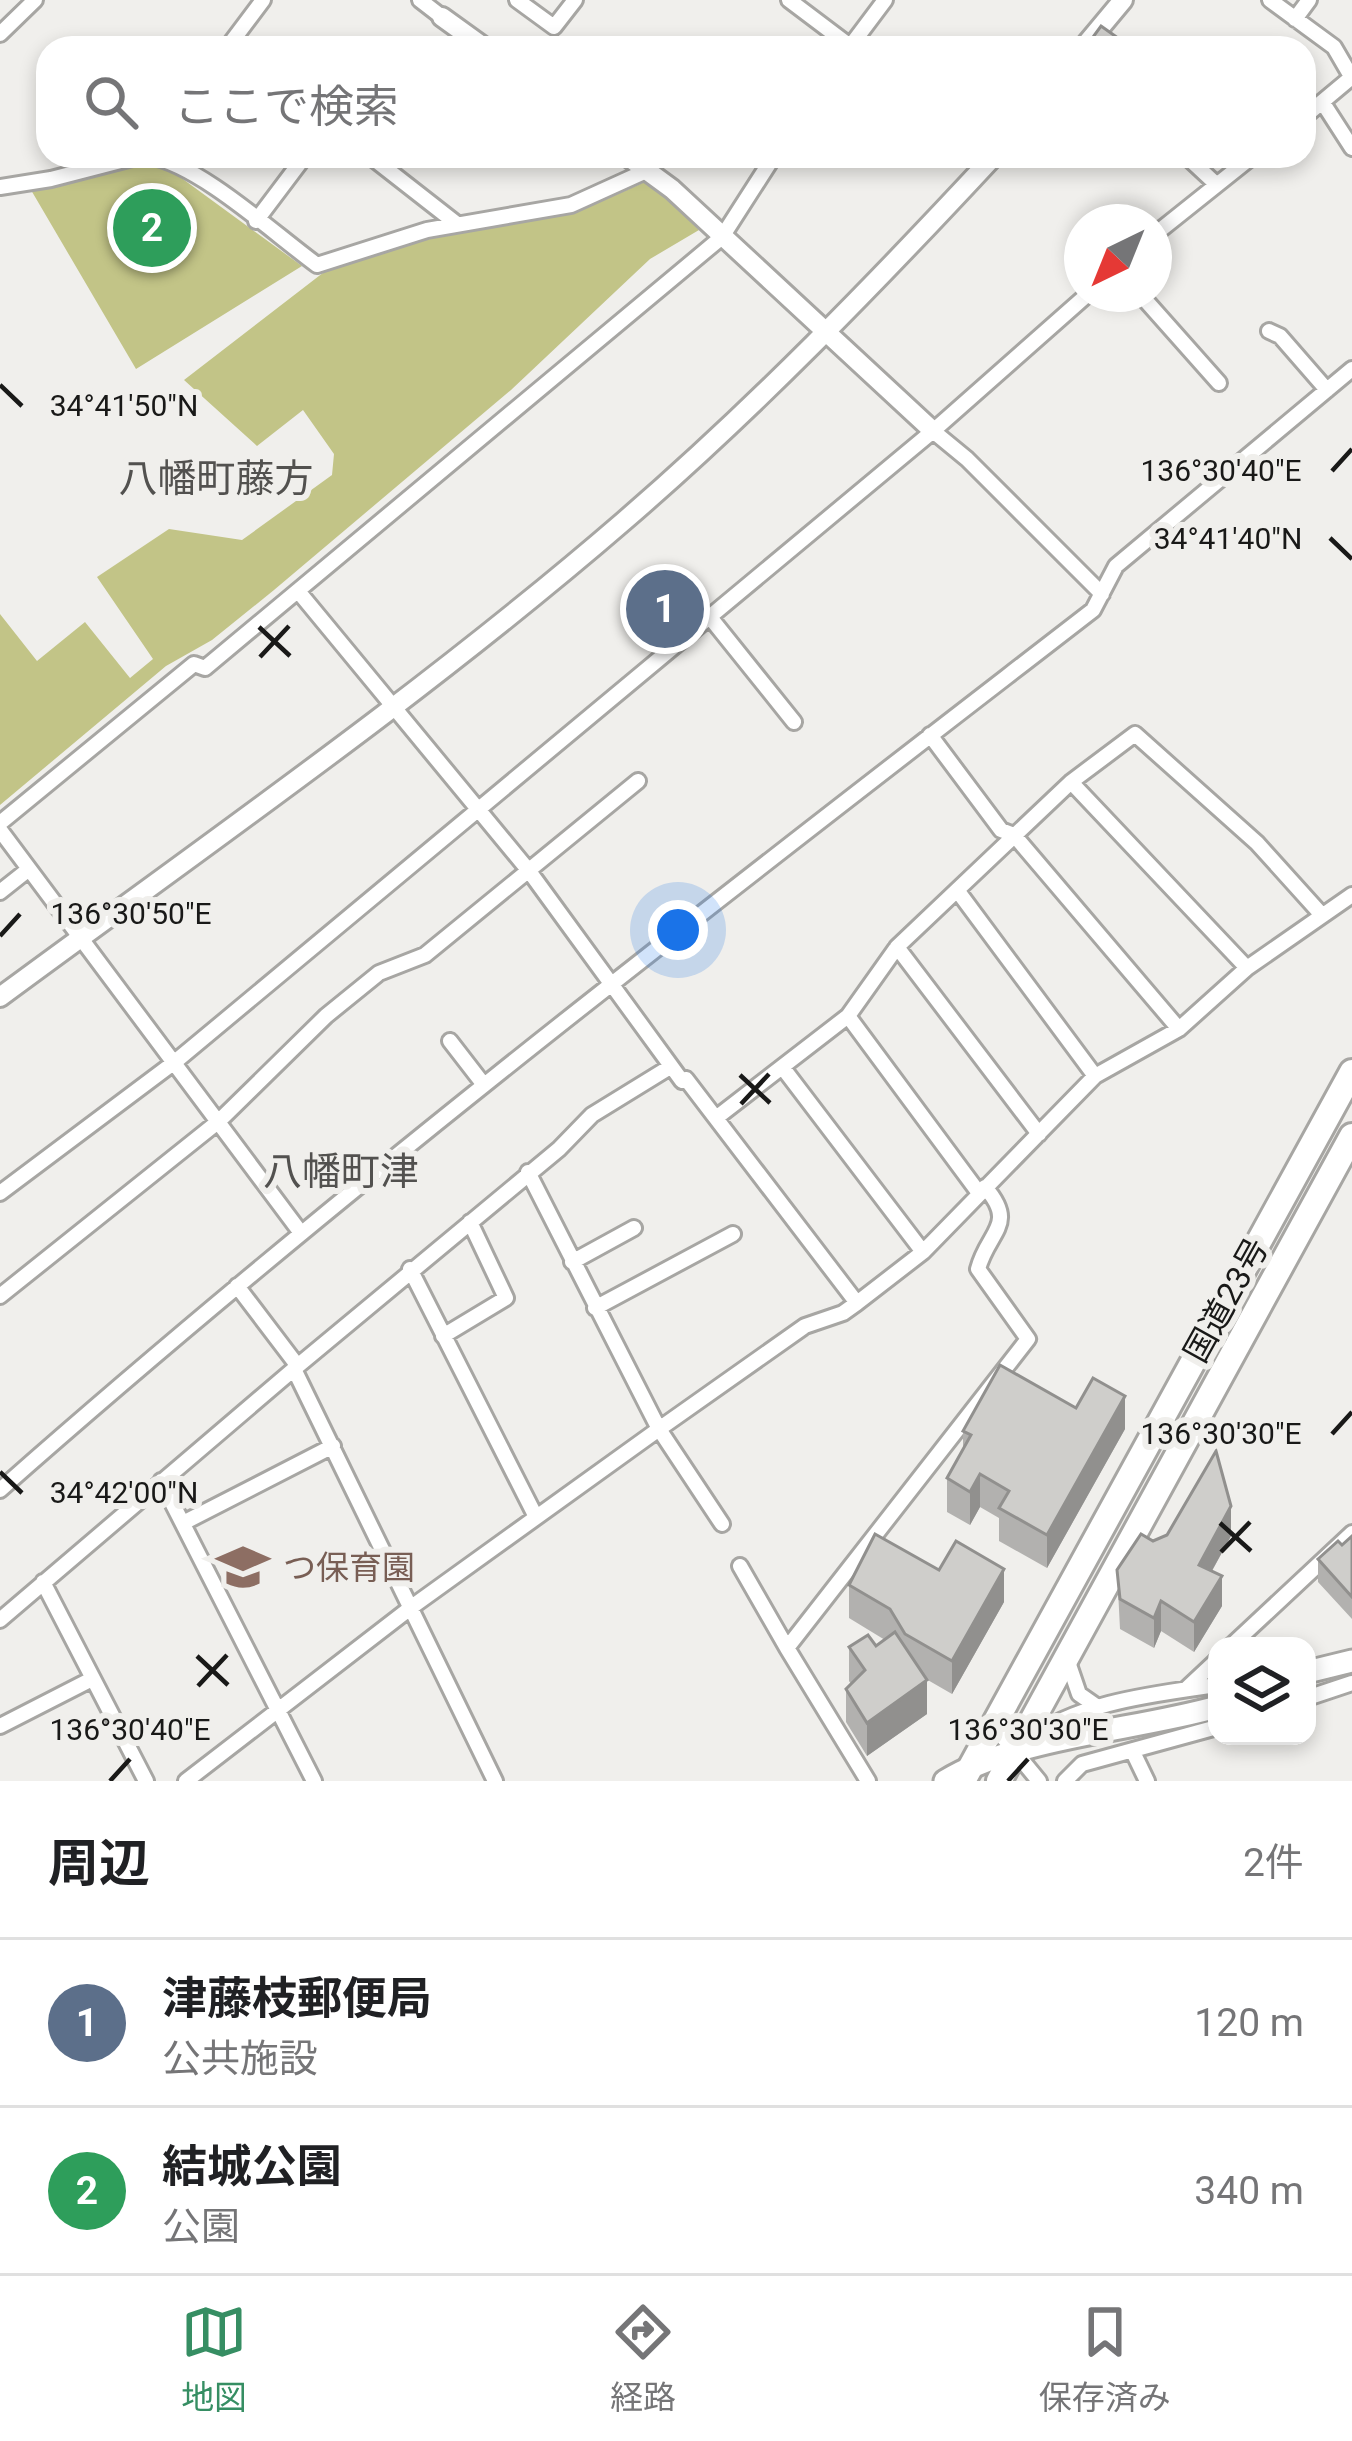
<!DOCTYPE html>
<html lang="ja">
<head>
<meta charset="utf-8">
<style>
	body { margin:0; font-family:Roboto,"Noto Sans JP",sans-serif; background:#f2f2f2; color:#202124 }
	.controls { position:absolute; right:36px; bottom:36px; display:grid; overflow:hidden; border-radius:24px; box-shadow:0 6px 18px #0003 }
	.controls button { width:108px; height:108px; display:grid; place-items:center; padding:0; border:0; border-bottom:3px solid #e0e0e0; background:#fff; color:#202124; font:60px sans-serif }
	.compass { position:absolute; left:1064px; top:204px; width:108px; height:108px; border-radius:50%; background:#fff; box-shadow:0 6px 18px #0003; rotate:223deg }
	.you { position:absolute; left:678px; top:930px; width:42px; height:42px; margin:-30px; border:9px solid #fff; border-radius:50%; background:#1a73e8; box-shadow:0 0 0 18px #1a73e833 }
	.badge { display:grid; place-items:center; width:78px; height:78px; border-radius:50%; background:#368e63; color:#fff; font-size:39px; font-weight:700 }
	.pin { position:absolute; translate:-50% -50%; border:6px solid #fff; box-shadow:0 3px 12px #0006 }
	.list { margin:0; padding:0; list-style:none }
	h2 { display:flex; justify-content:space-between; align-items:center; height:156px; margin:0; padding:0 48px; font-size:51px }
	h2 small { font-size:39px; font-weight:400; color:#757577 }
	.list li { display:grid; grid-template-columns:78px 1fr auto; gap:36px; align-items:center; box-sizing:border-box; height:168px; padding:0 48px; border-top:3px solid #e0e0e0 }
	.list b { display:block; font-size:45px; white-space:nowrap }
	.list p { margin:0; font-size:39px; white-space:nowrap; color:#757577 }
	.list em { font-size:39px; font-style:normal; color:#757577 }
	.icon { flex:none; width:66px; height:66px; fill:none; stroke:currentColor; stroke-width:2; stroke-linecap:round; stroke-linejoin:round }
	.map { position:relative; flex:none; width:1352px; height:1781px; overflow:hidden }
	.search { position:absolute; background:#fff; box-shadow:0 6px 18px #0003; left:36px; right:36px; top:36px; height:132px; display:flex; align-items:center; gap:30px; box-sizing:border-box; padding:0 42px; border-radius:36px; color:#757577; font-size:45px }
	.sheet { height:492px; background:#fff }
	nav { display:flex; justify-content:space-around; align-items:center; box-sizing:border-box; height:168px; border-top:3px solid #e0e0e0; background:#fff; font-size:33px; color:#757577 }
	nav a { display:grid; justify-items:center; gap:6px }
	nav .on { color:#368e63 }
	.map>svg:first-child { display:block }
	.green { fill:#c2c487 }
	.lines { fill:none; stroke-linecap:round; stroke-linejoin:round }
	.minor-casing { stroke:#a7a6a3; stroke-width:20 }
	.tertiary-casing { stroke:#a7a6a3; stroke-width:24 }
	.secondary-casing { stroke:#a7a6a3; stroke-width:27 }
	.trunk-casing { stroke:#a7a6a3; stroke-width:30 }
	.minor { stroke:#fff; stroke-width:14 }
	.tertiary { stroke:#fff; stroke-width:18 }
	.secondary { stroke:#fff; stroke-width:21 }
	.trunk { stroke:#fff; stroke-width:24 }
	.wall { fill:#b2b1af }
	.shaded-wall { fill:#91908e }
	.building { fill:#cfcecb; stroke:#91908e; stroke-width:3 }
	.ticks { fill:none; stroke:#191918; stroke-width:4.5 }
	.labels { text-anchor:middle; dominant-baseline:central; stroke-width:12; stroke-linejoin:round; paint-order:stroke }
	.street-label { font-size:33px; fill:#191918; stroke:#f0efec }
	.education-label { font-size:33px; fill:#785e54; stroke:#f0efec; text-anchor:start }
	.quarter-label { font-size:39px; fill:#52514f; stroke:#f0efec }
	.ticks-label { font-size:30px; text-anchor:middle; fill:#191918; stroke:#f0efec; stroke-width:12; stroke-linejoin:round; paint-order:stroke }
</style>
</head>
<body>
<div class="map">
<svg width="1352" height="1781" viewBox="0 0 1352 1781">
	<rect width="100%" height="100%" fill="#f0efec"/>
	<path class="green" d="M148 162 165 166 302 266 136 369 31 190Z
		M647 181 667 196 699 230 650 259 511 390 274 590 212 640 166 666 0 805V614L37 661 85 622 130 678 153 659 97 577 169 529 242 540 332 475 334 454 303 410 257 446 184 380 328 269 428 238 575 213Z"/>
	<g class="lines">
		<g class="minor-casing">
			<path id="minor" d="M420 0 442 17
				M517 0 554 27 575 0
				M789 0 850 46
				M1270 0 1334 47 1352 78
				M1295 19 1309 0
				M0 34 35 0
				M227 48 263 0
				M849 48 885 0
				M1323 103 1352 148
				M1304 117 1352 77
				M149 156C200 165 272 232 317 265L427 230 571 205 646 171
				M370 156 457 224
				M1186 156 1216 184
				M0 187 51 179 140 156
				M256 221 305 156
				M1154 235 1253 156
				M1140 294 1219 383
				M1269 331 1280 336 1327 390
				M933 431 967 459 1102 594
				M298 591 529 871 682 1081
				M709 616 794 722
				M930 735 1001 830 1014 835 1179 1029
				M1071 782 1247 968
				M0 823 194 664 205 668 722 237 774 156
				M0 830 301 1233
				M957 890 1095 1076
				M0 892 29 869
				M897 947 1039 1134
				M848 1016 979 1193
				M450 1041 484 1085
				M783 1068 923 1252
				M686 1079 857 1303
				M716 1118 848 1016 897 947 1071 782 1135 734 1257 843 1321 914
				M528 1172 659 1429 722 1524
				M0 1193 176 1061 933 431 1088 294
				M572 1262 634 1228
				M410 1269 536 1517
				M237 1286 297 1365
				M0 1296 219 1121 326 1016 379 973 425 955 638 781
				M595 1308 733 1234
				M443 1336 506 1298 470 1222
				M294 1369 559 1149 592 1115 670 1067
				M161 1481 314 1781
				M0 1490C351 1180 723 896 1093 610L1116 566 1352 369
				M183 1523 333 1446
				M740 1566 787 1648
				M43 1582 146 1781
				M0 1620 294 1369 495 1781
				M1231 1646 1352 1533
				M1066 1656 1079 1694 1099 1708
				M1186 1689 1217 1660
				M1307 1698 1352 1683
				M993 1725 1039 1781
				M0 1726 92 1679
				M1027 1741C1077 1702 1155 1694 1217 1685
				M1133 1752 1147 1781
				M186 1781 413 1606 659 1429 805 1326 843 1313 857 1303 923 1252 1095 1076 1179 1029 1247 968 1352 895
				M868 1781 787 1648 1028 1339 978 1269C988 1231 1018 1225 985 1187
				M1065 1781 1082 1764 1217 1727"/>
		</g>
		<g class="tertiary-casing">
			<path id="tertiary" d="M442 17 485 48
				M1083 48 1123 0
				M627 156 672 189 933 431
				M0 997C210 842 426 692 624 521 755 408 876 283 994 156"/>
		</g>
		<g class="secondary-casing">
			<path id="secondary" d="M1307 1672 1352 1661
				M945 1781C1019 1736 1132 1731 1217 1707"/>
		</g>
		<g class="trunk-casing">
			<path id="trunk" d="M963 1781 1352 1072
				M999 1781 1352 1136"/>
		</g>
		<use href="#minor" class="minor"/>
		<use href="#tertiary" class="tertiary"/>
		<use href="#secondary" class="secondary"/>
		<use href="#trunk" class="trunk"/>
	</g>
	<path class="wall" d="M1076 1408 1125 1429 1047 1568 999 1541V1518L980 1507 970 1525 947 1512V1478L963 1450V1431Z
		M1167 1535 1231 1536 1212 1571 1222 1606 1194 1652 1161 1631 1154 1648 1120 1629 1117 1570 1153 1541Z
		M1352 1536V1619L1318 1582V1559L1342 1545Z
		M939 1570 1004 1602 952 1694 926 1679 927 1714 867 1756 846 1722V1689L851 1684 849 1681V1647L876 1646 885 1640 849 1618V1585Z"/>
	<path class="shaded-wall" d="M1125 1396V1429L1047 1568V1535Z
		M980 1474V1507L970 1525V1492Z
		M1231 1506V1536L1199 1594V1565Z
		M1004 1569V1602L952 1694V1661Z
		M1222 1576V1606L1194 1652V1622Z
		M1161 1601V1631L1154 1648V1618Z
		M927 1680V1714L867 1756V1723Z"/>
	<path class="building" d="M1101 26 1132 48H1085Z
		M1000 1365 1076 1408 1093 1378 1125 1396 1047 1535 999 1508 1009 1491 980 1474 970 1492 947 1478 971 1435 963 1431Z
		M1216 1451 1231 1506 1199 1565 1222 1576 1194 1622 1161 1601 1154 1618 1120 1599 1117 1570 1141 1534 1153 1541 1167 1535Z
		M875 1534 939 1570 956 1541 1004 1569 952 1661 905 1634 890 1609 849 1585Z
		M1352 1536V1597L1318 1559 1338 1541 1342 1545Z
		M895 1632 927 1680 867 1723 846 1689 865 1670 849 1647 868 1635 876 1646Z"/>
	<path class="ticks" d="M0 385 22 406M1332 471 1352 449M1330 538 1352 559M259 627 290 656M260 657 289 626M0 936 20 914M740 1075 770 1103M741 1104 769 1074M1332 1434 1352 1412M0 1472 22 1493M1220 1523 1251 1551M1221 1552 1250 1522M197 1656 228 1685M198 1686 227 1655M110 1781 130 1759M1008 1781 1028 1759"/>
	<defs>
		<g id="school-bare" transform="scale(4.14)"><path d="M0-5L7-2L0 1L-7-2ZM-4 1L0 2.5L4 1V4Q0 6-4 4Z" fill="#8d6e63" stroke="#f0efec" stroke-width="2.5" paint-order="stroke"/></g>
	</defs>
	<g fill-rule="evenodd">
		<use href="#school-bare" x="243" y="1567"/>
	</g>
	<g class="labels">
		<g class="street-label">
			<text transform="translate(1226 1300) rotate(-61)">国道23号</text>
		</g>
		<g class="education-label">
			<text x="283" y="1567">つ保育園</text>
		</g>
		<g class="quarter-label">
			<text x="216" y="479">八幡町藤方</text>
			<text x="341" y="1172">八幡町津</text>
		</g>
	</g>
	<g class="ticks-label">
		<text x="124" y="416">34°41'50"N</text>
		<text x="1221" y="481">136°30'40"E</text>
		<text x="1228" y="549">34°41'40"N</text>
		<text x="131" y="924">136°30'50"E</text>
		<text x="1221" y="1444">136°30'30"E</text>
		<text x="124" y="1503">34°42'00"N</text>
		<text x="130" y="1740">136°30'40"E</text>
		<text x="1028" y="1740">136°30'30"E</text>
	</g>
</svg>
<div class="controls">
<button><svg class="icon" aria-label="layers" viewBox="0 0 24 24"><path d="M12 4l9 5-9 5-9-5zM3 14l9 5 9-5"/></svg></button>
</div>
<svg class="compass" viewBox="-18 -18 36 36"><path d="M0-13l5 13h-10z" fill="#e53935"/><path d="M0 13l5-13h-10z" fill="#757577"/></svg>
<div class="you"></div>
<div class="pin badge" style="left:665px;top:609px;background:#5c6f8a">1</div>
<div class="pin badge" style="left:152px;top:228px;background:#2e9e5b">2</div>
<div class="search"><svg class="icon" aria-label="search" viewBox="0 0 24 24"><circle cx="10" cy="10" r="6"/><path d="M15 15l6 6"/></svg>ここで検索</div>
</div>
<section class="sheet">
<h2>周辺<small>2件</small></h2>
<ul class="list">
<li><span class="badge" style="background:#5c6f8a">1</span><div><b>津藤枝郵便局</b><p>公共施設</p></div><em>120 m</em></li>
<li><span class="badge" style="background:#2e9e5b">2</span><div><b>結城公園</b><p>公園</p></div><em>340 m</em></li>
</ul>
</section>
<nav>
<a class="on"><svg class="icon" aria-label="map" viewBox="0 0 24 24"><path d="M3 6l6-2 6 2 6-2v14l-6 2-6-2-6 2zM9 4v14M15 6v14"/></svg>地図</a>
<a><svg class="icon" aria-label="directions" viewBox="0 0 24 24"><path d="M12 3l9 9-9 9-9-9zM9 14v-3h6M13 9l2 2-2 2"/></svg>経路</a>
<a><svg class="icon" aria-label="saved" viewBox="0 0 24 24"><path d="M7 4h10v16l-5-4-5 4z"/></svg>保存済み</a>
</nav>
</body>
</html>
